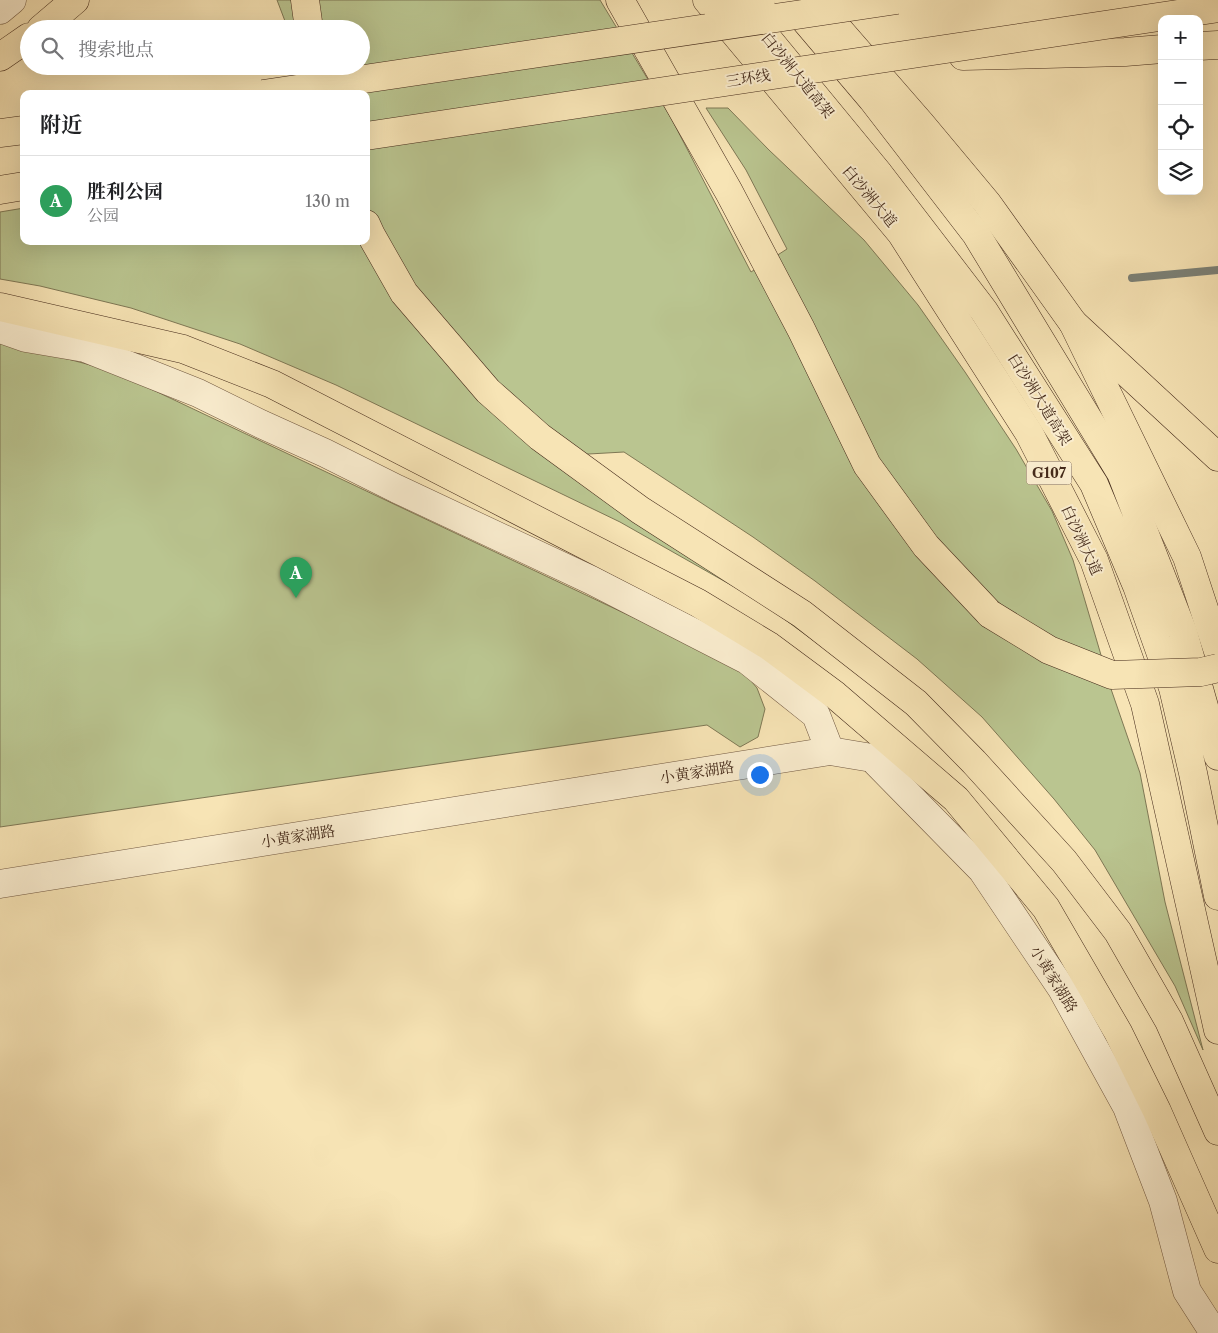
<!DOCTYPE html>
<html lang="zh">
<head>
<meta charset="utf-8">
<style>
	body { margin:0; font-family:"Libre Caslon Text","Noto Serif SC",serif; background:#f6f6f6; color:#202124 }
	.controls { position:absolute; right:15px; top:15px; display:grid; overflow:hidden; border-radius:10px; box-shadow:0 5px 20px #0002 }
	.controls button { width:45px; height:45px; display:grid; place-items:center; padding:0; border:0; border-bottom:1px solid #e0e0e0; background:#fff; color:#202124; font:25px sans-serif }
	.you { position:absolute; left:759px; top:774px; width:18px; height:18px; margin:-12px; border:4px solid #fff; border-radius:50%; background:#1a73e8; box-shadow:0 0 0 8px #1a73e833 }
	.badge { display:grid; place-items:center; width:32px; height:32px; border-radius:50%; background:#8f2418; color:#fff; font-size:16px; font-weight:700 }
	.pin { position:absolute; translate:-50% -41px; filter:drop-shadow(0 1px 2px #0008) }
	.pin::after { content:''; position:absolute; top:26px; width:18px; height:15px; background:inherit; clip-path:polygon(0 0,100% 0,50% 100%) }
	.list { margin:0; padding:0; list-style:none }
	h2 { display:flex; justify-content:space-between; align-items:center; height:65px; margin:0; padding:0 20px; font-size:21px }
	h2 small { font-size:16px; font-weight:400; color:#757577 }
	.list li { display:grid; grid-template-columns:32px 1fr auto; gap:15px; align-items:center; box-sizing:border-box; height:90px; padding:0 20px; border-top:1px solid #e0e0e0 }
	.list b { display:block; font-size:19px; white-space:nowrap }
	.list p { margin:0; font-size:16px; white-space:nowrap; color:#757577 }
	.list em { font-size:16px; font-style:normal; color:#757577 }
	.icon { flex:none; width:28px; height:28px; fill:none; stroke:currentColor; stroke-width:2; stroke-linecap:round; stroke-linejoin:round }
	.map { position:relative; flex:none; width:1218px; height:1333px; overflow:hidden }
	.search { position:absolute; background:#fff; box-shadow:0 5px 20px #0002; left:20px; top:20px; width:350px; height:55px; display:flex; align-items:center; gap:12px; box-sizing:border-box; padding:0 18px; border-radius:28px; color:#757577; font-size:19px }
	.panel { position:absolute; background:#fff; box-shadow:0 5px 20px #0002; left:20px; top:90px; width:350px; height:155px; border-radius:10px }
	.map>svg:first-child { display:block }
	.green { fill:#bac590; stroke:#7f7855 }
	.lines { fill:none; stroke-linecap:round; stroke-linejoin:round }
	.stream { stroke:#7c8278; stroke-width:8 }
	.minor-casing { stroke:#715841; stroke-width:29 }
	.tertiary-casing { stroke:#715841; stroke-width:29 }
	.primary-casing { stroke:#442a1a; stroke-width:29 }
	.trunk-casing { stroke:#442a1a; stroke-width:29 }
	.minor { stroke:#faedcf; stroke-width:28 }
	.tertiary { stroke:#faedcf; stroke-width:28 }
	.primary { stroke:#f7e4b5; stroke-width:28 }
	.trunk { stroke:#f7e4b5; stroke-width:28 }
	.trunk-bridge-casing { stroke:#442a1a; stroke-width:29; stroke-linecap:butt }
	.trunk-bridge { stroke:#f7e4b5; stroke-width:28 }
	.labels { text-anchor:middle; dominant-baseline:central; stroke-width:4; stroke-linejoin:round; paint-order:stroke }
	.shield { fill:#faedcf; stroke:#7b6450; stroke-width:1 }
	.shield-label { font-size:14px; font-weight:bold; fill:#442a1a }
	.street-label { font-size:15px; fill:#442a1a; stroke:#faedcf }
</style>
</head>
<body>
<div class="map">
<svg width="1218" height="1333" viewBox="0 0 1218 1333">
	<rect width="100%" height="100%" fill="#f7e4b5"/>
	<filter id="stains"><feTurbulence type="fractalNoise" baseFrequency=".004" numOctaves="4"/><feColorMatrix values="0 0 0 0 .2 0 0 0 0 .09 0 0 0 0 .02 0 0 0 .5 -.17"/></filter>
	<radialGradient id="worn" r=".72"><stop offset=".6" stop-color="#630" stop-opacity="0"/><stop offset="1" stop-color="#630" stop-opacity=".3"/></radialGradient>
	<path class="green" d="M277 0H600L670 116 751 272 787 249 746 170 706 108H728L769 150 864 240 918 305 965 372 1016 449 1052 511 1073 560 1111 689 1140 773 1165 902 1203 1050 1175 986 1095 850 1054 799 982 717 917 659 815 581 753 537 624 452 553 456 801 620 870 682 761 602 620 522 336 385 240 344 131 308 40 286 0 279V212L24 208V241H366V94H307L300 66H361V29H288Z
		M0 341 113 371 740 668 757 688 765 709 758 737 740 747 707 725 0 827Z"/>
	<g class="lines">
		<path class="stream" d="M1132 278 1218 270"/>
		<g class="minor-casing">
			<path id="minor" d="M0 10 12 0
				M0 329 26 338 85 348 198 393 261 424 325 453 397 489 591 580 747 660 816 715 830 751"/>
		</g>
		<g class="tertiary-casing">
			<path id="tertiary" d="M0 884 830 751 872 758 982 870 1062 989 1127 1107 1163 1201 1187 1291 1214 1333"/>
		</g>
		<g class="primary-casing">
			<path id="primary" d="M707 0 901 233 1029 433 1094 560 1145 704 1218 1030
				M813 0 921 124 987 203 1073 323 1187 557 1218 651"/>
		</g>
		<g class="trunk-casing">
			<path id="trunk" d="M305 0 309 29
				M620 0 729 192 801 329 867 465 926 546 990 614
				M788 0 872 99 976 234 1121 473 1183 632 1218 756
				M740 5 879 174 984 311 1094 484 1137 586 1173 688 1193 773 1218 896
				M41 29 75 0
				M1199 46 1218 45
				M963 56 1125 52 1162 49
				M0 57 29 37
				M315 66 319 94
				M0 133 24 130
				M0 190 24 186
				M366 224 371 235 404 293 488 391 540 437 640 510 802 614 916 703 974 762 1064 861 1118 932 1169 1021 1218 1131
				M0 307 183 349 272 384 698 603 769 646 835 695 956 799 1046 908 1118 1032 1157 1111 1218 1249
				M1073 323 1218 457"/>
		</g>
		<use href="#minor" class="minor"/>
		<use href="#tertiary" class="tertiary"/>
		<use href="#primary" class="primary"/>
		<use href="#trunk" class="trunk"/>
		<g class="trunk-bridge-casing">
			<path id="trunk-bridge" d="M718 10 761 0
				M263 94 897 0
				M366 136 1218 8
				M990 614 1049 650 1112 675 1201 672 1218 668"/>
		</g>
		<use href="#trunk-bridge" class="trunk-bridge"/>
	</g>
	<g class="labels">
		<rect class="shield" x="1026.5" y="461.5" width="45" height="23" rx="4"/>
		<g class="shield-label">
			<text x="1049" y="473">G107</text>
		</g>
		<g class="street-label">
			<text transform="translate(798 75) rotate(51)">白沙洲大道高架</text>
			<text transform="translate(748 78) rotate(-9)">三环线</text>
			<text transform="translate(870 196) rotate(50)">白沙洲大道</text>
			<text transform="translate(1040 399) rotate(58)">白沙洲大道高架</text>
			<text transform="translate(1082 540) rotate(65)">白沙洲大道</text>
			<text transform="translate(697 772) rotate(-9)">小黄家湖路</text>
			<text transform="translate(298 836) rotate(-9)">小黄家湖路</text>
			<text transform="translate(1054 979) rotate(58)">小黄家湖路</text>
		</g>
	</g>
	<rect width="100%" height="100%" filter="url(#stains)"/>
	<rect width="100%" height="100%" fill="url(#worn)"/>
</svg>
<div class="controls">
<button>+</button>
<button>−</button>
<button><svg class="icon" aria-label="locate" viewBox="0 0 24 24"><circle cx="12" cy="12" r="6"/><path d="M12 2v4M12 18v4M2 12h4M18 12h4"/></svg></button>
<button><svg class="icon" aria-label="layers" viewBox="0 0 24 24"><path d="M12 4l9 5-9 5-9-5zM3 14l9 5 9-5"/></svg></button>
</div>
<div class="you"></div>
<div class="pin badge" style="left:296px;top:598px;background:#2e9e5b">A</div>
<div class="search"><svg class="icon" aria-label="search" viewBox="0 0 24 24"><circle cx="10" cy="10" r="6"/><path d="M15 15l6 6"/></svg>搜索地点</div>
<section class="panel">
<h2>附近<small></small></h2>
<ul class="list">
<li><span class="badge" style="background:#2e9e5b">A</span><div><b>胜利公园</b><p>公园</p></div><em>130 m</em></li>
</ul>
</section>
</div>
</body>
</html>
